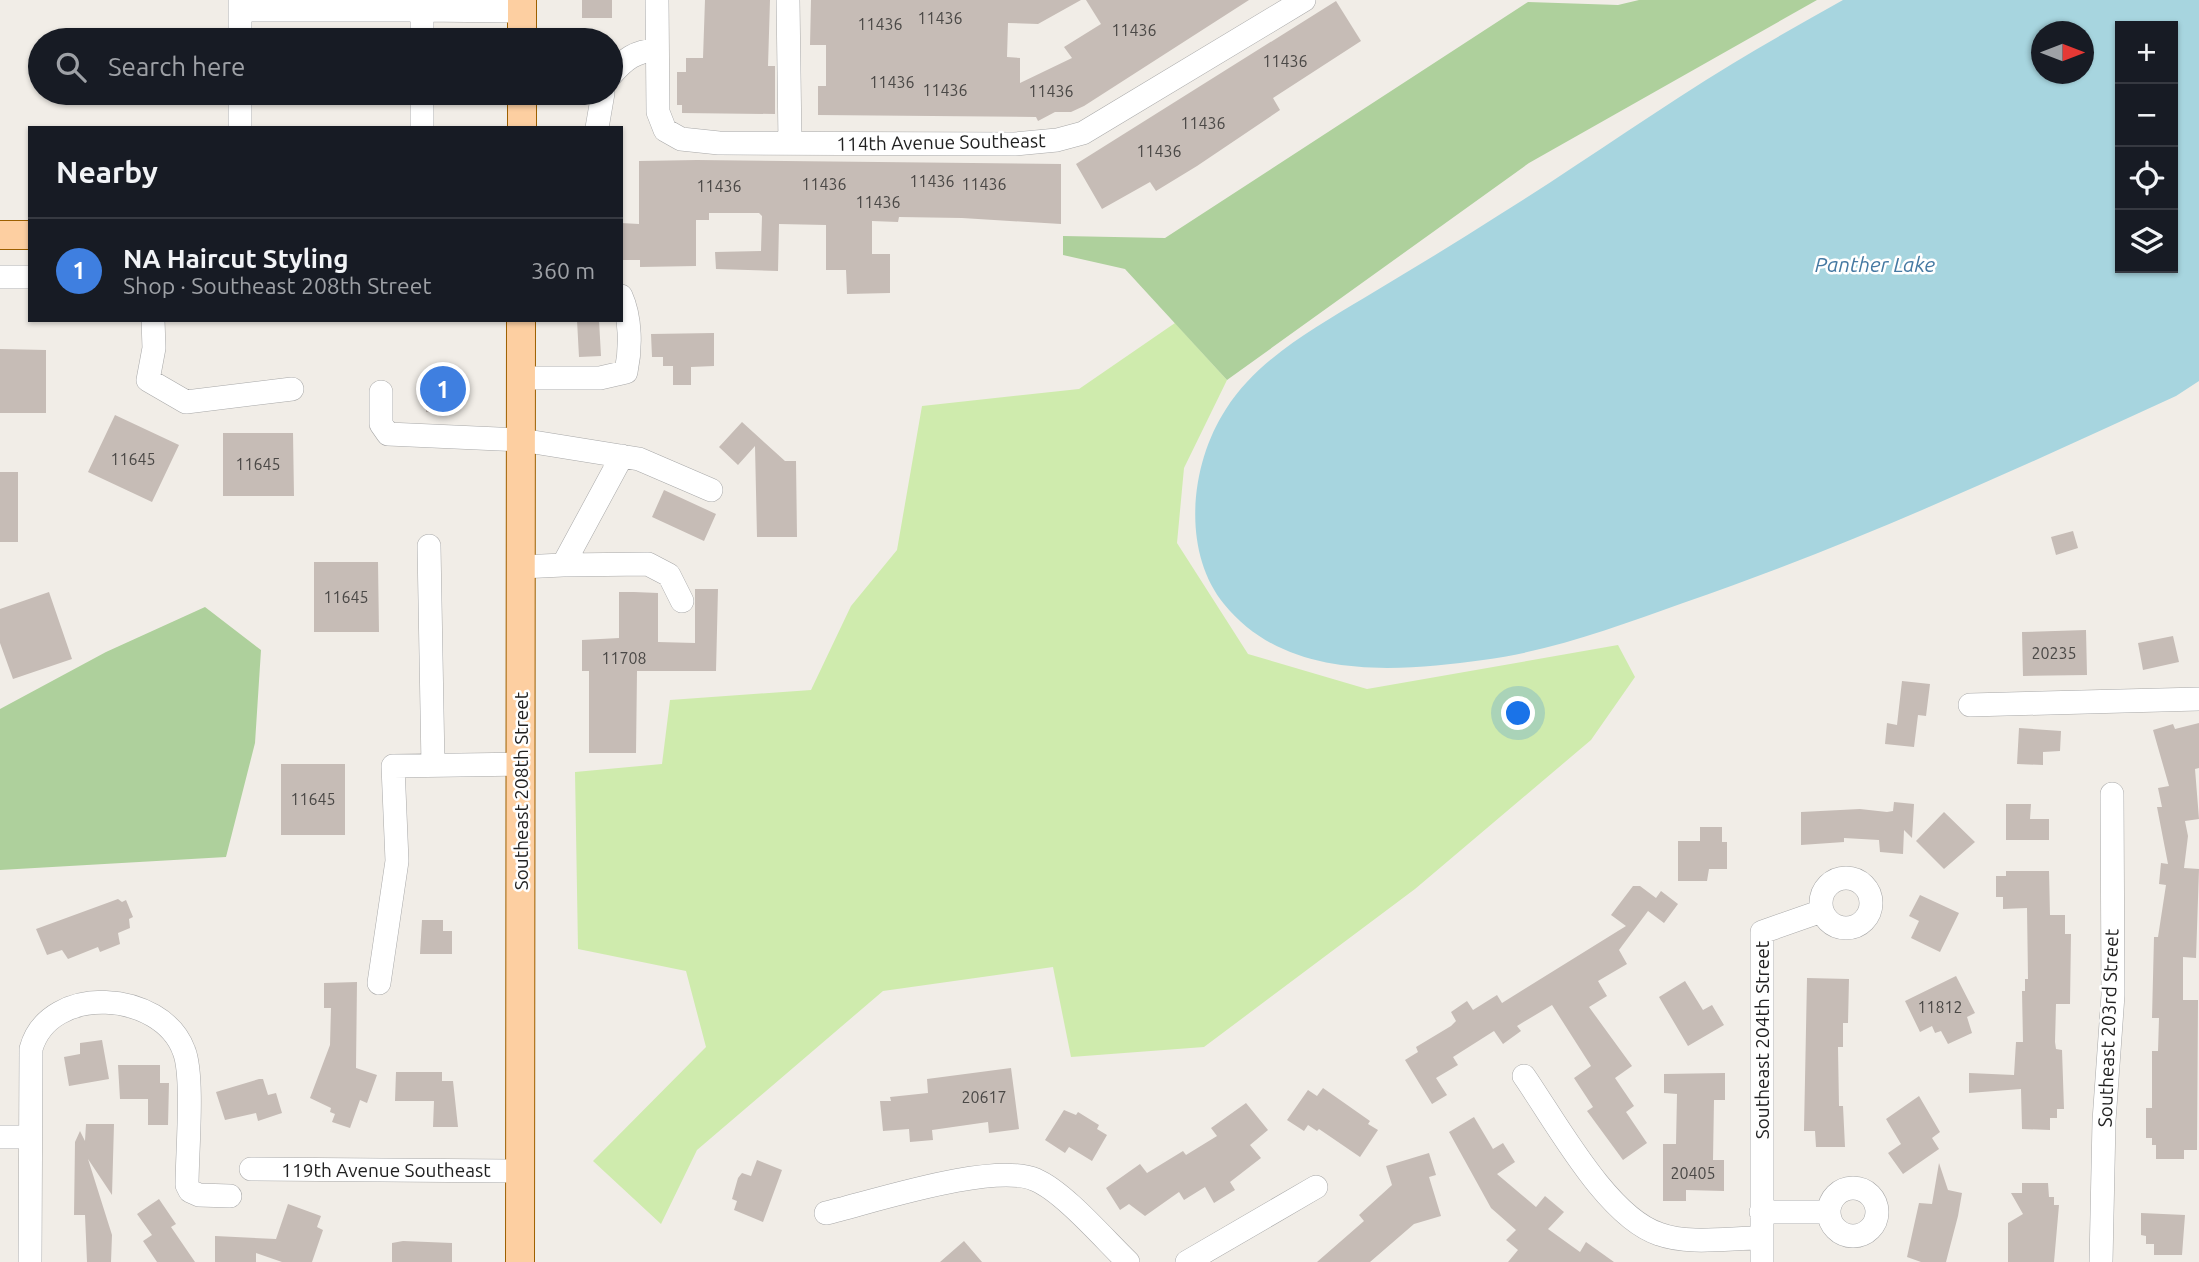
<!DOCTYPE html>
<html lang="en">
<head>
<meta charset="utf-8">
<style>
	body { margin:0; font-family:Ubuntu,sans-serif; background:#242831; color:#f1f3f6 }
	.controls { position:absolute; right:21px; top:21px; display:grid; overflow:hidden; border-radius:0px; box-shadow:0 2px 5px #0004 }
	.controls button { width:63px; height:63px; display:grid; place-items:center; padding:0; border:0; border-bottom:2px solid #363941; background:#171b24; color:#f1f3f6; font:35px sans-serif }
	.compass { position:absolute; left:2031px; top:21px; width:63px; height:63px; border-radius:50%; background:#171b24; box-shadow:0 2px 5px #0004; rotate:90deg }
	.you { position:absolute; left:1519px; top:714px; width:24px; height:24px; margin:-18px; border:5px solid #fff; border-radius:50%; background:#1a73e8; box-shadow:0 0 0 10px #1a73e833 }
	.badge { display:grid; place-items:center; width:46px; height:46px; border-radius:50%; background:#d1000d; color:#fff; font-size:23px; font-weight:700 }
	.pin { position:absolute; translate:-50% -50%; border:4px solid #fff; box-shadow:0 2px 7px #0006 }
	.list { margin:0; padding:0; list-style:none }
	h2 { display:flex; justify-content:space-between; align-items:center; height:91px; margin:0; padding:0 28px; font-size:30px }
	h2 small { font-size:23px; font-weight:400; color:#9ea1a6 }
	.list li { display:grid; grid-template-columns:46px 1fr auto; gap:21px; align-items:center; box-sizing:border-box; height:105px; padding:0 28px; border-top:2px solid #363941 }
	.list b { display:block; font-size:26px; white-space:nowrap }
	.list p { margin:0; font-size:23px; white-space:nowrap; color:#9ea1a6 }
	.list em { font-size:23px; font-style:normal; color:#9ea1a6 }
	.icon { flex:none; width:38px; height:38px; fill:none; stroke:currentColor; stroke-width:2; stroke-linecap:round; stroke-linejoin:round }
	.map { position:relative; flex:none; width:2199px; height:1262px; overflow:hidden }
	.search { position:absolute; background:#171b24; box-shadow:0 2px 5px #0004; left:28px; top:28px; width:595px; height:77px; display:flex; align-items:center; gap:18px; box-sizing:border-box; padding:0 24px; border-radius:38px; color:#9ea1a6; font-size:26px }
	.panel { position:absolute; background:#171b24; box-shadow:0 2px 5px #0004; left:28px; top:126px; width:595px; height:196px; border-radius:0px }
	.map>svg:first-child { display:block }
	.grass { fill:#cfebad }
	.forest { fill:#aed09c }
	.water { fill:#a7d5df; fill-rule:evenodd }
	.building { fill:#c6bcb6 }
	.lines { fill:none; stroke-linecap:round; stroke-linejoin:round }
	.minor-casing { stroke:#a8a8a8; stroke-width:24 }
	.major-casing { stroke:#9d6000; stroke-width:30 }
	.minor { stroke:#fff; stroke-width:23 }
	.major { stroke:#fdcfa1; stroke-width:28 }
	.labels { text-anchor:middle; dominant-baseline:central; stroke-width:5; stroke-linejoin:round; paint-order:stroke }
	.number-label { font-size:16px; fill:#4a4846 }
	.street-label { font-size:19px; fill:#212121; stroke:#fff }
	.water-label { font-size:21px; font-style:italic; fill:#4579a2; stroke:#fff }
</style>
</head>
<body>
<div class="map">
<svg width="2199" height="1262" viewBox="0 0 2199 1262">
	<rect width="100%" height="100%" fill="#f1ede7"/>
	<path class="grass" d="M1175 323 1227 380 1184 468 1177 543 1248 654 1367 689 1618 645 1635 677 1591 740 1415 889 1204 1047 1071 1057 1053 967 883 991 697 1150 661 1224 593 1161 706 1047 686 971 578 949 575 772 662 764 670 700 811 690 851 606 897 550 922 406 1079 389Z"/>
	<path class="forest" d="M1639 0H1817L1529 163 1227 380 1125 269 1063 255V236L1165 238 1528 2 1618 5Z
		M205 607 261 650 255 743 226 857 0 870V709L106 652Z"/>
	<path class="water" d="M1843 0H2199V381L2176 396C2013 471 1852 545 1683 603 1618 626 1552 651 1483 660 1396 672 1286 681 1224 604 1181 551 1190 464 1226 409 1258 359 1314 328 1364 298 1409 271 1454 244 1499 215 1578 166 1653 112 1732 64 1768 42 1806 21 1843 0ZM2120 26H2173V268H2120ZM2042 32H2084V74H2042Z"/>
	<path class="building" d="M582 0H612V18H582Z
		M705 0H770L768 66H775V114L682 113V105H677V72H686V58H703Z
		M811 0H1081L1038 24 1008 23 1007 57 1020 58V83L1072 58 1064 47 1101 24 1086 0H1249L1084 106 1071 112H1055L1038 121 1036 117 818 115V86H826V45H810Z
		M1336 1 1361 41 1273 98 1280 110 1197 166 1156 191 1150 182 1102 209 1076 164Z
		M697 160 1061 164V224L962 218 899 217 898 222 872 221V254H890V293L847 294 846 270H826V225L779 224 778 271 716 269 715 252 761 251 762 216 759 213H709V220H696V266L640 267V260H621V223L639 224V161Z
		M577 320H599L601 356 579 357Z
		M714 333V366L691 367V385H673V366H663V357H652L651 334Z
		M0 349 46 350V413H0Z
		M427 369 458 370 457 405H450V413L426 412Z
		M115 415 179 445 152 502 88 472Z
		M742 422 785 461H796L797 537H757L755 446 738 465 719 447Z
		M223 433H293L294 496H223Z
		M0 472H18V542H0Z
		M664 490 716 514 704 541 652 517Z
		M2073 531 2078 548 2056 555 2051 537Z
		M314 562H378L379 632H314Z
		M695 589H718L716 671H637L636 753H589V671H582V640L619 638V592H634L658 593V642L695 643Z
		M49 592 72 659 13 679 0 643V609Z
		M2086 630 2087 675 2023 676 2022 632Z
		M2173 636 2179 662 2143 670 2138 643Z
		M1902 681 1930 684 1926 716 1918 715 1914 747 1885 744 1887 723 1897 725Z
		M2199 723V768L2195 769 2199 819 2185 821 2188 836 2184 868 2199 869 2196 958 2183 957V1000H2198L2197 1150H2184V1159H2156V1145H2152V1138H2146V1108H2152V1051H2158L2159 1018H2152L2154 937H2158L2166 885 2159 884 2161 863 2168 864 2157 807H2162L2158 788 2169 786 2153 730 2173 724 2175 729Z
		M2019 728 2061 731 2060 751 2043 752V765L2017 764Z
		M281 764H345V835H281Z
		M1894 802 1914 804 1912 838 1904 830 1903 854 1880 852 1879 840 1844 838V842L1801 845V812L1860 809 1887 812 1893 811Z
		M2006 804H2031L2030 819H2049V840H2006Z
		M1944 812 1975 842 1944 869 1916 841Z
		M1700 827H1722V842H1727V869H1709L1707 881H1678V841H1700Z
		M2006 871H2049L2050 915H2065V934H2071L2070 1004H2056L2055 1042 2056 1049 2062 1050 2064 1109H2057V1118H2050V1130L2022 1129 2021 1089 1969 1093V1073L2014 1075 2016 1042H2023L2022 991H2025V979H2028L2027 908 2003 909V897H1996V876H2006Z
		M1633 886H1640L1656 898 1661 891 1678 904 1664 923 1648 911 1619 950 1627 964 1598 981 1607 996 1589 1007 1632 1066 1615 1078 1634 1106 1626 1112 1647 1143 1623 1160 1587 1111 1593 1107 1574 1078 1591 1066 1552 1005 1517 1026 1521 1031 1503 1044 1494 1031 1453 1057 1458 1065 1436 1078 1447 1095 1432 1104 1405 1060 1418 1052 1416 1047 1451 1026 1456 1021 1451 1012 1467 1001 1473 1010 1497 995 1502 1003 1626 926 1611 915Z
		M1920 895 1959 913 1940 952 1911 938 1919 921 1909 916Z
		M118 899 122 902 126 900 133 917 129 919 130 928 118 933 120 944 100 952 98 947 68 959 62 950 47 955 36 929Z
		M422 920H443V931H452V954H420Z
		M1956 976 1975 1013 1967 1017 1972 1033 1948 1044 1941 1031 1935 1033 1932 1026 1920 1032 1905 1001Z
		M1807 978 1849 979 1848 1023H1843V1047H1838L1839 1106H1843L1845 1147H1816L1815 1131H1804Z
		M1685 981 1703 1010 1712 1005 1724 1025 1688 1046 1659 997Z
		M357 982 356 1068 377 1075 367 1103 360 1100 350 1128 332 1122 335 1114 330 1112 331 1108 310 1098 330 1045 331 1008H324V983Z
		M102 1040 109 1079 69 1086 64 1057 80 1054V1043Z
		M118 1065H160V1083H169L168 1125H148V1099H120Z
		M1011 1068 1019 1129 989 1133 988 1122 932 1130 933 1140 910 1142 909 1129 883 1131 880 1101H891L890 1097 928 1093 927 1079Z
		M396 1072H442V1081H453L458 1127H433L434 1101H395Z
		M1725 1073V1100H1714L1713 1160H1724V1191L1686 1190V1201H1663V1144H1676L1677 1094 1664 1093V1074Z
		M259 1079H263L268 1095 276 1093 282 1113 258 1121 256 1113 225 1120 216 1092Z
		M1323 1088 1370 1121 1368 1124 1378 1130 1360 1157 1319 1129 1317 1131 1308 1125 1304 1131 1287 1120 1308 1090 1317 1096Z
		M1919 1096 1940 1132 1932 1138 1939 1149 1903 1174 1888 1153 1901 1144 1886 1119Z
		M1246 1103 1268 1130 1250 1145 1261 1158 1230 1182 1235 1190 1214 1203 1205 1187 1184 1200 1179 1192 1145 1216 1129 1204 1120 1210 1106 1188 1140 1164 1147 1173 1183 1151 1186 1155 1217 1136 1211 1128Z
		M1064 1110 1076 1115 1078 1112 1099 1125 1097 1129 1107 1135 1092 1161 1069 1147 1065 1153 1045 1140Z
		M1474 1117 1493 1149 1503 1143 1515 1162 1497 1174 1536 1207 1545 1196 1564 1212 1548 1229 1580 1252 1586 1242 1614 1262H1508L1518 1250 1506 1240 1516 1230 1491 1208 1449 1132Z
		M86 1124H114L112 1195 88 1159 112 1235 111 1262H87L85 1215H74L75 1142 80 1131 85 1141Z
		M1429 1153 1436 1175 1429 1177 1441 1216 1414 1224 1370 1262H1317L1364 1221 1359 1215 1392 1185 1386 1166Z
		M757 1160 782 1170 763 1222 734 1210 737 1201 732 1199 738 1178 742 1173 751 1176Z
		M1939 1163 1948 1190 1962 1193 1958 1216 1946 1262H1921L1907 1257 1919 1203 1932 1204Z
		M2022 1183H2048L2049 1197H2054V1205H2059L2054 1262H2008V1223L2023 1214 2011 1193H2022Z
		M159 1199 176 1224 171 1227 195 1262H157L143 1241 152 1235 137 1214Z
		M288 1204 321 1216 317 1227 323 1230 312 1262H282L256 1253V1262H215V1236L276 1239Z
		M2141 1213 2185 1215 2182 1255H2154V1244H2146V1236L2141 1235Z
		M403 1241 452 1243V1262H392V1243Z
		M964 1241 982 1262H940Z"/>
	<g class="lines">
		<g class="minor-casing">
			<path id="minor" d="M657 0 658 112 665 130 681 139 719 143 1015 144 1057 140 1083 133 1304 0
				M788 0 790 143
				M240 10H422
				M240 40V0
				M422 40V10L522 11
				M611 75C625 59 635 51 657 50
				M422 93V128
				M240 128V93
				M597 128 603 93
				M0 277H30
				M153 320 154 348 148 380 186 402 292 389
				M521 378H600L626 372C631 348 631 318 621 296
				M381 392V424L388 434 521 440 639 459 711 490
				M429 546 433 765
				M563 565 648 564 669 575 682 601
				M521 567 563 565 622 456
				M1970 705 2199 699
				M1821 903a25 25 0 1 1 50 0a25 25 0 1 1-50 0Z
				M379 983 397 861 393 766 521 764
				M1524 1076C1556 1122 1607 1217 1659 1234 1689 1245 1729 1238 1761 1238
				M0 1137H29
				M251 1169 521 1171
				M1829 1212a24 24 0 1 1 48 0a24 24 0 1 1-48 0Z
				M1761 1212H1829
				M826 1213C872 1202 995 1161 1036 1180 1064 1192 1105 1240 1128 1262
				M30 1262 31 1049C49 983 162 990 184 1051 194 1076 187 1154 187 1185L190 1191 199 1195 230 1196
				M1187 1262 1316 1187
				M1762 1262V932L1822 911
				M2101 1262 2104 1121 2113 995 2112 794"/>
		</g>
		<g class="major-casing">
			<path id="major" d="M522 40V0
				M522 128V93
				M0 235H30
				M520 1262 521 320"/>
		</g>
		<use href="#minor" class="minor"/>
		<use href="#major" class="major"/>
	</g>
	<g class="labels">
		<g class="number-label">
			<text x="940" y="18">11436</text>
			<text x="880" y="24">11436</text>
			<text x="1134" y="30">11436</text>
			<text x="1285" y="61">11436</text>
			<text x="892" y="82">11436</text>
			<text x="945" y="90">11436</text>
			<text x="1051" y="91">11436</text>
			<text x="1203" y="123">11436</text>
			<text x="1159" y="151">11436</text>
			<text x="932" y="181">11436</text>
			<text x="824" y="184">11436</text>
			<text x="984" y="184">11436</text>
			<text x="719" y="186">11436</text>
			<text x="878" y="202">11436</text>
			<text x="133" y="459">11645</text>
			<text x="258" y="464">11645</text>
			<text x="346" y="597">11645</text>
			<text x="2054" y="653">20235</text>
			<text x="624" y="658">11708</text>
			<text x="313" y="799">11645</text>
			<text x="1940" y="1007">11812</text>
			<text x="984" y="1097">20617</text>
			<text x="1693" y="1173">20405</text>
		</g>
		<g class="street-label">
			<text transform="translate(941 142) rotate(-1)">114th Avenue Southeast</text>
			<text transform="translate(521 791) rotate(-90)">Southeast 208th Street</text>
			<text transform="translate(2108 1028) rotate(-88)">Southeast 203rd Street</text>
			<text transform="translate(1762 1040) rotate(-90)">Southeast 204th Street</text>
			<text x="386" y="1170">119th Avenue Southeast</text>
		</g>
		<g class="water-label">
			<text x="1875" y="264">Panther Lake</text>
		</g>
	</g>
</svg>
<div class="controls">
<button>+</button>
<button>−</button>
<button><svg class="icon" aria-label="locate" viewBox="0 0 24 24"><circle cx="12" cy="12" r="6"/><path d="M12 2v4M12 18v4M2 12h4M18 12h4"/></svg></button>
<button><svg class="icon" aria-label="layers" viewBox="0 0 24 24"><path d="M12 4l9 5-9 5-9-5zM3 14l9 5 9-5"/></svg></button>
</div>
<svg class="compass" viewBox="-18 -18 36 36"><path d="M0-13l5 13h-10z" fill="#e53935"/><path d="M0 13l5-13h-10z" fill="#9ea1a6"/></svg>
<div class="you"></div>
<div class="pin badge" style="left:443px;top:389px;background:#3f7fe0">1</div>
<div class="search"><svg class="icon" aria-label="search" viewBox="0 0 24 24"><circle cx="10" cy="10" r="6"/><path d="M15 15l6 6"/></svg>Search here</div>
<section class="panel">
<h2>Nearby<small></small></h2>
<ul class="list">
<li><span class="badge" style="background:#3f7fe0">1</span><div><b>NA Haircut Styling</b><p>Shop · Southeast 208th Street</p></div><em>360 m</em></li>
</ul>
</section>
</div>
</body>
</html>
